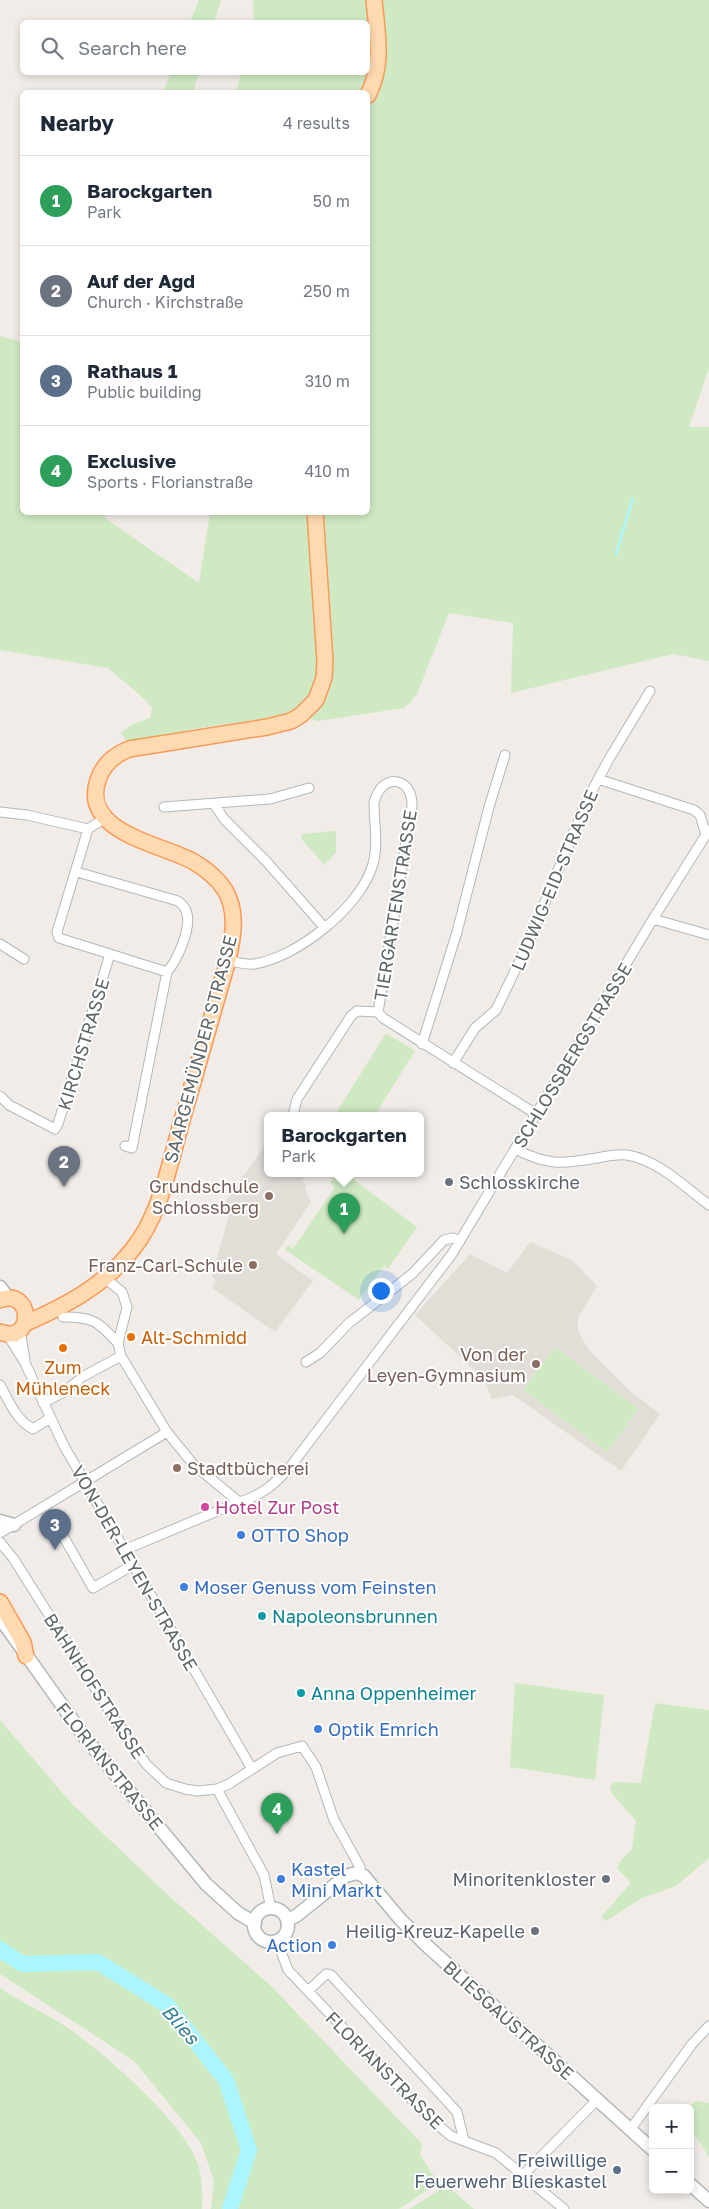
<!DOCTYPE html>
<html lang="en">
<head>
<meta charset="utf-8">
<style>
	body { margin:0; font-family:"Golos Text",sans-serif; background:#f6f6f7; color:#1f2937 }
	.controls { position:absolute; right:15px; bottom:15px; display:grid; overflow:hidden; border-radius:8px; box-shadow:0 2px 8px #0003 }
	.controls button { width:45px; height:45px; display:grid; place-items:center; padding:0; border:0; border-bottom:1px solid #e0e1e3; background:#fff; color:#1f2937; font:25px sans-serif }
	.you { position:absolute; left:380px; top:1290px; width:18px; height:18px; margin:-12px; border:4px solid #fff; border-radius:50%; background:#1a73e8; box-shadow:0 0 0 8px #1a73e833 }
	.badge { display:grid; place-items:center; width:32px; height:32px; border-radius:50%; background:#d93025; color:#fff; font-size:16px; font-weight:700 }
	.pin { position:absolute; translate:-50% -41px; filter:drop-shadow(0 1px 2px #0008) }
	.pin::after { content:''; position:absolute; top:26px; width:18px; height:15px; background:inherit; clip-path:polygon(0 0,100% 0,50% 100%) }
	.popup { position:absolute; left:264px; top:1112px; width:160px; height:65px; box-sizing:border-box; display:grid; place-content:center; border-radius:8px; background:#fff; filter:drop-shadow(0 1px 4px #0005); font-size:16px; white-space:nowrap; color:#747a83 }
	.popup b { font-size:19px; color:#1f2937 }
	.popup::after { content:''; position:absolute; left:50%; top:100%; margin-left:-10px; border:10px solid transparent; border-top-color:#fff }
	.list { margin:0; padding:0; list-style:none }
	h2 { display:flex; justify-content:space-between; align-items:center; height:65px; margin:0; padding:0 20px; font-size:21px }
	h2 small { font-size:16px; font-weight:400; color:#747a83 }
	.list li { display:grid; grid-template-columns:32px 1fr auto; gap:15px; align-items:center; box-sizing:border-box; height:90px; padding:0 20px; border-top:1px solid #e0e1e3 }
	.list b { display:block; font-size:19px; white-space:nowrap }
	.list p { margin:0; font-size:16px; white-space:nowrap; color:#747a83 }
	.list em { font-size:16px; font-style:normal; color:#747a83 }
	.icon { flex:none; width:28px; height:28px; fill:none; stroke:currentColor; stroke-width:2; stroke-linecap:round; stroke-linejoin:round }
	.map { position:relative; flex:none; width:709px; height:2209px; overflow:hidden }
	.search { position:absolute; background:#fff; box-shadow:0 2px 8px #0003; left:20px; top:20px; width:350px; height:55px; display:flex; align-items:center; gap:12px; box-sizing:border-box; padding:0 18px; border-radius:8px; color:#747a83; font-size:19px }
	.panel { position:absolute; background:#fff; box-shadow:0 2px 8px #0003; left:20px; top:90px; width:350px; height:425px; border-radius:8px }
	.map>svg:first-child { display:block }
	.education { fill:#e3ddd8 }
	.green { fill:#cfeac3 }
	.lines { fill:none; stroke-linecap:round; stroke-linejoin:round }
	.stream { stroke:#aaf5ff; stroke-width:2.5 }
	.river { stroke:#aaf5ff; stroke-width:16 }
	.street-casing { stroke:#b2b8ba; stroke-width:11 }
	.secondary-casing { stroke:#b1b8ba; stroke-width:15 }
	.primary-casing { stroke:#f99a59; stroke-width:18 }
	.street { stroke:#fff; stroke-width:9 }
	.secondary { stroke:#fff; stroke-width:12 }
	.primary { stroke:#ffd9af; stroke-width:15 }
	.worship-dot { fill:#6b7280; stroke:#fff; stroke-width:2 }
	.education-dot { fill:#8d6e63; stroke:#fff; stroke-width:2 }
	.food-dot { fill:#e8710a; stroke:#fff; stroke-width:2 }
	.hotel-dot { fill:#d1479c; stroke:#fff; stroke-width:2 }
	.shop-dot { fill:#3f7fe0; stroke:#fff; stroke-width:2 }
	.culture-dot { fill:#0f9aa8; stroke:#fff; stroke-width:2 }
	.service-dot { fill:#5c6f8a; stroke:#fff; stroke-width:2 }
	.labels { text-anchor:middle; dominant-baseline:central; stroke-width:4; stroke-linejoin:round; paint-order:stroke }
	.street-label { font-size:18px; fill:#5e6668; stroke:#fff }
	.worship-label { font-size:18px; fill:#5b616d; stroke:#fff; text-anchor:end }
	.education-label { font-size:18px; fill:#785e54; stroke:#fff; text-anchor:end }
	.food-label { font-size:18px; fill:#c56008; stroke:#fff; text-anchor:start }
	.hotel-label { font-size:18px; fill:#b23c85; stroke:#fff; text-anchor:start }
	.shop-label { font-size:18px; fill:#366cbe; stroke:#fff; text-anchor:start }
	.culture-label { font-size:18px; fill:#0d838f; stroke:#fff; text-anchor:start }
	.service-label { font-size:18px; fill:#4e5e75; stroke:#fff; text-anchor:end }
	.water-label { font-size:19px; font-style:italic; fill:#358093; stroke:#fff }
</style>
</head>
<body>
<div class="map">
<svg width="709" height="2209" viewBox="0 0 709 2209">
	<rect width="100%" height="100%" fill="#f1ece7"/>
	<path class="education" d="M268 1141V1173H307L302 1181 307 1185 305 1189 311 1202 276 1254 313 1281 275 1332 212 1288 216 1281 212 1276 229 1215 220 1210Z
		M530 1242 572 1260 597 1286 578 1318V1330L588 1349 630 1391 660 1414 621 1471 513 1395 492 1399 484 1379 415 1315 470 1254 507 1273Z"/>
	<path class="green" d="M199 0H221L214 22H190Z
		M253 0H709V368L689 427H709V661L673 654 511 693 513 623 449 613 417 694 410 703 404 708 318 721 291 715 193 729 128 744 121 733 131 725 150 718 152 708C139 692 123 682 108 668L0 650V336L22 342V512L107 513 105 518 199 583 210 513 368 512V92H236L241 73 368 72V22H254Z
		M171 73H199L193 92H163Z
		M336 831V852L324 865 301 838 303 834Z
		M386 1033 415 1051 375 1115H335Z
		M337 1173H345L417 1227 388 1269 384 1266 359 1300 285 1250 288 1245 293 1249 335 1187 330 1183Z
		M555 1347 639 1409 607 1452 523 1390Z
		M515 1683 604 1695 595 1780 510 1767Z
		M655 1703 709 1710V1858L676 1886 642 1898 606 1921 601 1917 631 1883 617 1868 621 1860 632 1849 636 1821 613 1795 610 1788 613 1782 641 1783Z
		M0 1720 72 1804 167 1894 271 1986 422 2144 420 2154 438 2183 399 2209H211L214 2181 201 2143 134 2061 0 1974Z
		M0 1988C25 2005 55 2017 79 2036 113 2061 185 2125 198 2164 202 2178 203 2194 202 2209H0Z
		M696 2101 709 2103V2157L690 2127V2108H687Z
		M442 2189 452 2190 474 2209H409Z"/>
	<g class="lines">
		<path class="stream" d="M616 554 633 498"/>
		<path class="river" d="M0 1949 22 1964 98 1962 167 2005 226 2080 249 2150 230 2209"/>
		<g class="street-casing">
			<path id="street" d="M598 779 694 810 700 815 706 835
				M214 804 224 819 266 861 324 927
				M164 807 270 799 309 788
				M0 812 27 815 88 829 105 818
				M88 829 57 932 59 938 167 972
				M77 872 178 901C183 905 186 908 187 914 191 929 177 961 167 972L132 1148 125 1146
				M653 919 709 935
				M0 944 24 959
				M228 960C236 962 246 965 254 964 296 958 359 908 372 867 379 847 374 824 374 803 381 772 413 776 412 806L378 1012 383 1018 536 1114
				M422 1044 457 932 489 807 505 755
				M453 1063 475 1028 496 1010 526 948 587 800 609 759 650 691
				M0 1096 9 1105 55 1129 58 1124 110 954
				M293 1115 297 1099 351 1016 357 1011 378 1012
				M515 1149C549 1166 561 1164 597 1158 607 1156 617 1154 627 1155 658 1160 685 1187 709 1205
				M106 1279 122 1292 127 1307 118 1343 121 1356 167 1432 193 1464 239 1502
				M63 1317C94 1317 97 1321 118 1343
				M20 1330 25 1360
				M7 1334 25 1363 64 1446 252 1769
				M306 1362 320 1353 349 1323 412 1274 444 1240 453 1238 460 1241
				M84 1376 121 1356
				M0 1385C9 1401 16 1420 33 1429L50 1418
				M43 1403 64 1392 79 1380
				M51 1515 93 1588 133 1565
				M0 1533 167 1432
				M0 1542 13 1558 116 1721 146 1764 166 1783 185 1789 197 1791 217 1789 229 1784 277 1753 302 1746 316 1767 334 1820 360 1867 361 1874
				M124 1550 239 1502C261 1496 275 1484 290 1467L452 1254 653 919 709 830
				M217 1789 264 1875 271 1909
				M277 1941 288 1970 428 2117 451 2136 496 2153 564 2209
				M308 1991 326 1974 331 1975 457 2112 464 2141
				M630 2130 692 2044 709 2026
				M522 2176 597 2100"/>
		</g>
		<g class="secondary-casing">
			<path id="secondary" d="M0 1287 8 1298
				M0 1521 14 1525
				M0 1618 86 1739 206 1884 238 1913 255 1923
				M254 1925a17 17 0 1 1 34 0a17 17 0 1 1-34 0Z
				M287 1920 296 1916 346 1876 356 1873 364 1876 400 1919 425 1944 653 2150
				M690 2184 709 2201"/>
		</g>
		<g class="primary-casing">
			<path id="primary" d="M368 95C384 64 377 33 374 0
				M0 1300C33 1287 35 1345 0 1332
				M24 1324C65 1306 104 1286 132 1250 160 1216 169 1166 181 1124 197 1069 212 1015 228 960 233 937 238 912 225 890 217 878 206 869 194 862 163 844 80 833 98 780 103 764 114 755 129 749L267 727 291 721 301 715 316 700 324 678 325 661 315 512
				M0 1602 23 1642 26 1656"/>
		</g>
		<use href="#street" class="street"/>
		<use href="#secondary" class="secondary"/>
		<use href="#primary" class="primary"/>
	</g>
	<g class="worship-dot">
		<circle cx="449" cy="1182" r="5"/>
		<circle cx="606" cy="1879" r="5"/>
		<circle cx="535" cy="1931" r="5"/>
	</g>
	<g class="education-dot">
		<circle cx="269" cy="1196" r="5"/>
		<circle cx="253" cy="1265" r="5"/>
		<circle cx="536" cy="1364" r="5"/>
		<circle cx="177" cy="1468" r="5"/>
	</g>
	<g class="food-dot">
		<circle cx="131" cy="1337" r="5"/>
		<circle cx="63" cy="1348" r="5"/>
	</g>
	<circle class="hotel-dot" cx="205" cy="1507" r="5"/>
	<g class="shop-dot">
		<circle cx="241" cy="1535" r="5"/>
		<circle cx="184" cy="1587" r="5"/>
		<circle cx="318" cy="1729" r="5"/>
		<circle cx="281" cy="1879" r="5"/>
		<circle cx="332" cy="1945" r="5"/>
	</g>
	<g class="culture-dot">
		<circle cx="262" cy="1616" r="5"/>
		<circle cx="301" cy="1693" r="5"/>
	</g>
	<circle class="service-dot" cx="617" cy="2170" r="5"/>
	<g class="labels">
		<g class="street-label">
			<text transform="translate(554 880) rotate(-67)">LUDWIG-EID-STRASSE</text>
			<text transform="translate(395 905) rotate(-81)">TIERGARTENSTRASSE</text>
			<text transform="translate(83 1044) rotate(-73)">KIRCHSTRASSE</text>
			<text transform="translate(200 1049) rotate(-75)">SAARGEMÜNDER STRASSE</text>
			<text transform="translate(572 1055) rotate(-59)">SCHLOSSBERGSTRASSE</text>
			<text transform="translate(135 1568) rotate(60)">VON-DER-LEYEN-STRASSE</text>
			<text transform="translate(95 1686) rotate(57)">BAHNHOFSTRASSE</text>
			<text transform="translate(110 1766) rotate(51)">FLORIANSTRASSE</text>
			<text transform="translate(509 2020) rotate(42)">BLIESGAUSTRASSE</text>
			<text transform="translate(385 2070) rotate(45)">FLORIANSTRASSE</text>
		</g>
		<g class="worship-label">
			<text x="459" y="1182" text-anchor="start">Schlosskirche</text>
			<text x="596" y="1879">Minoritenkloster</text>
			<text x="525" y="1931">Heilig-Kreuz-Kapelle</text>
		</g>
		<g class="education-label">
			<text x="259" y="1186">Grundschule<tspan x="259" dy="21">Schlossberg</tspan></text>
			<text x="243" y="1265">Franz-Carl-Schule</text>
			<text x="526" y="1354">Von der<tspan x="526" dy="21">Leyen-Gymnasium</tspan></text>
			<text x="187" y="1468" text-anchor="start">Stadtbücherei</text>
		</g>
		<g class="food-label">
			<text x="141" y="1337">Alt-Schmidd</text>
			<text x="63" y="1367" text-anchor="middle">Zum<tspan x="63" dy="21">Mühleneck</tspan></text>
		</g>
		<g class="hotel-label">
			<text x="215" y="1507">Hotel Zur Post</text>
		</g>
		<g class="shop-label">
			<text x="251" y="1535">OTTO Shop</text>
			<text x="194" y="1587">Moser Genuss vom Feinsten</text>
			<text x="328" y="1729">Optik Emrich</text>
			<text x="291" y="1869">Kastel<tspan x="291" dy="21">Mini Markt</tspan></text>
			<text x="322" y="1945" text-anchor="end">Action</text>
		</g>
		<g class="culture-label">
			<text x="272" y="1616">Napoleonsbrunnen</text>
			<text x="311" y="1693">Anna Oppenheimer</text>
		</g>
		<g class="service-label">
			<text x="607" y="2160">Freiwillige<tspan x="607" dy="21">Feuerwehr Blieskastel</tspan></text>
		</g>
		<g class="water-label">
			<text transform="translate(181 2024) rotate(49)">Blies</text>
		</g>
	</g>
</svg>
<div class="controls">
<button>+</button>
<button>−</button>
</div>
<div class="you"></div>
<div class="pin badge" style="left:344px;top:1234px;background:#2e9e5b">1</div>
<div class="popup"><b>Barockgarten</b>Park</div>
<div class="pin badge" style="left:64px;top:1187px;background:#6b7280">2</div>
<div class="pin badge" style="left:55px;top:1550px;background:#5c6f8a">3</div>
<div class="pin badge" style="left:277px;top:1834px;background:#2e9e5b">4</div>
<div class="search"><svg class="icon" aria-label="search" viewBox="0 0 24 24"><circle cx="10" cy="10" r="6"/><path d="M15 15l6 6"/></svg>Search here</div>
<section class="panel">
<h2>Nearby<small>4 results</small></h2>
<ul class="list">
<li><span class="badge" style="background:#2e9e5b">1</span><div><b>Barockgarten</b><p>Park</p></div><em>50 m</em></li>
<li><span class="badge" style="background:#6b7280">2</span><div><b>Auf der Agd</b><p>Church · Kirchstraße</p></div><em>250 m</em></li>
<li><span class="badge" style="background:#5c6f8a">3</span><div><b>Rathaus 1</b><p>Public building</p></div><em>310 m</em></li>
<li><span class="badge" style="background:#2e9e5b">4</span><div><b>Exclusive</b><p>Sports · Florianstraße</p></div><em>410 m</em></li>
</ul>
</section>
</div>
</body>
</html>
